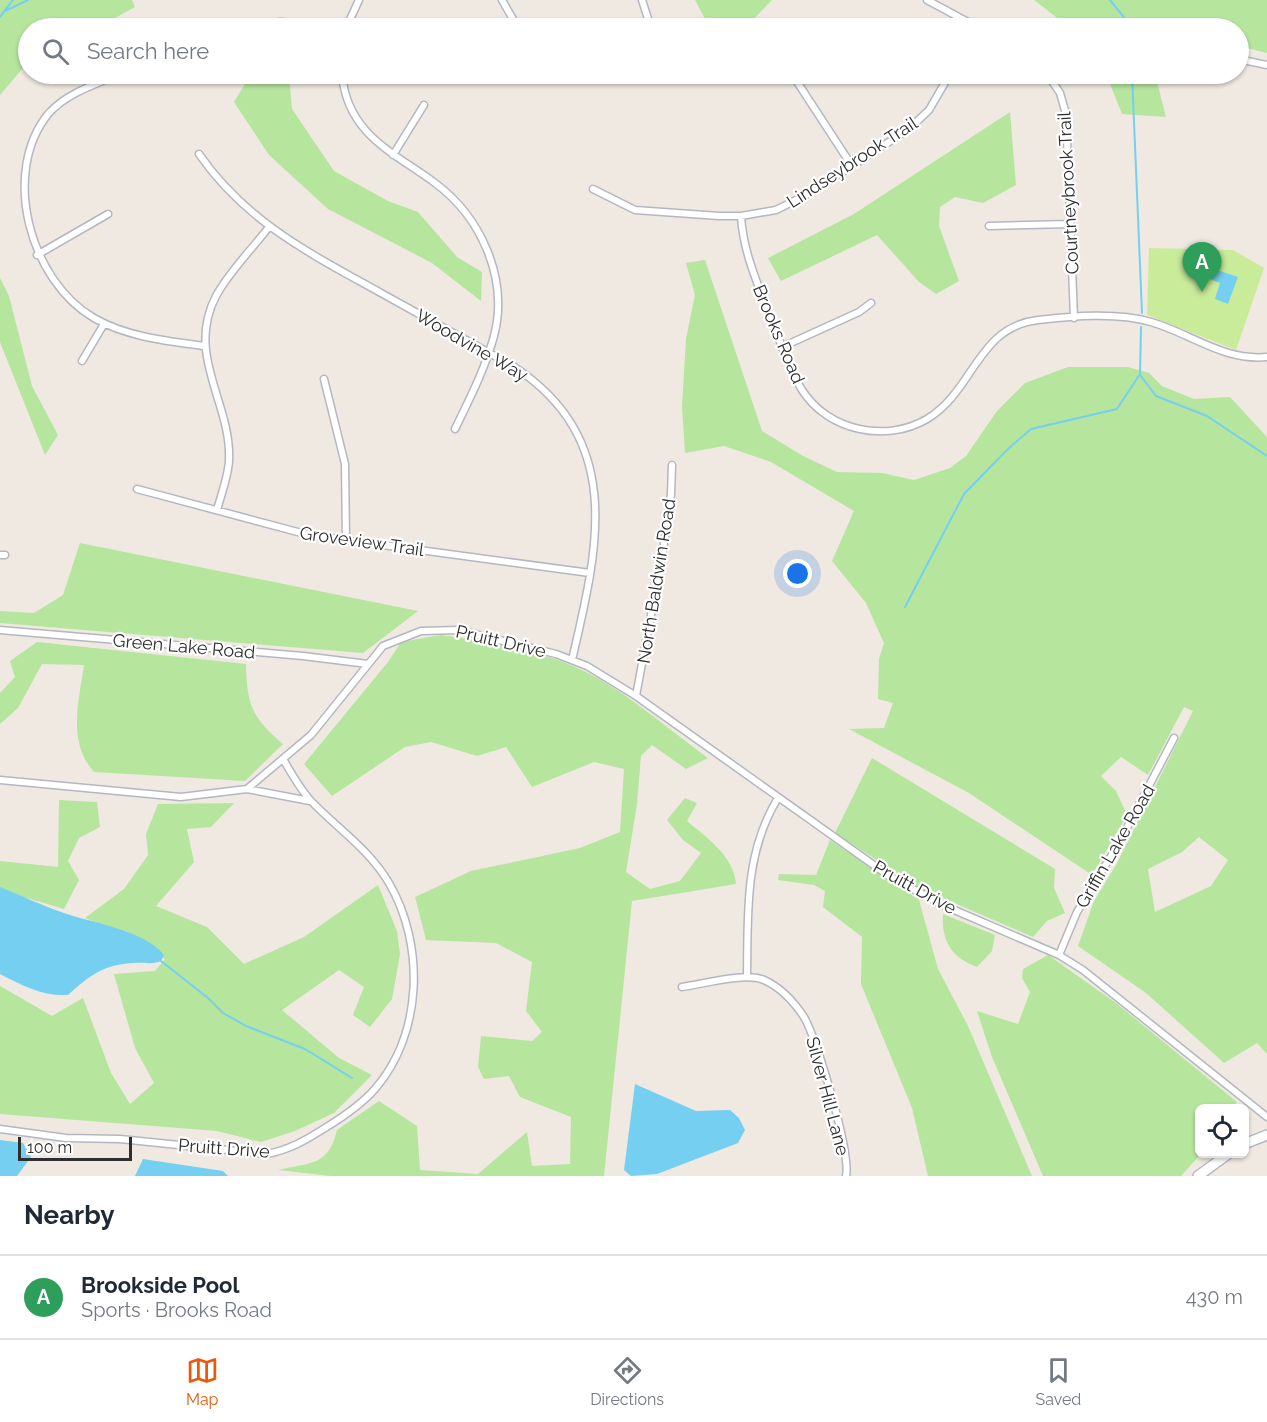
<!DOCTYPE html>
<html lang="en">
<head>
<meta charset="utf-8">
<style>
	body { margin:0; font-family:Raleway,sans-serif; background:#f2f2f3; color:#1f2937 }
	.controls { position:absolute; right:18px; bottom:18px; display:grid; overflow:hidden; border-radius:9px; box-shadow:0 2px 4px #0004 }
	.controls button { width:54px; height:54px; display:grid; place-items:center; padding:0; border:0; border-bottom:2px solid #e0e1e3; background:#fff; color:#1f2937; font:30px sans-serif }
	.scale { position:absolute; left:18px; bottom:15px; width:114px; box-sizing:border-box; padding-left:6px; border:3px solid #2e2e2e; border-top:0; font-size:16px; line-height:21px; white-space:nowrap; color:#2e2e2e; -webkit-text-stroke:4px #fff; paint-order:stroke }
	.you { position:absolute; left:798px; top:574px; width:21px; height:21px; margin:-15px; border:4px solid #fff; border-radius:50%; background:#1a73e8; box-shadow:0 0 0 9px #1a73e833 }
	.badge { display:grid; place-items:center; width:39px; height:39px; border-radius:50%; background:#ea580c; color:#fff; font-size:20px; font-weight:700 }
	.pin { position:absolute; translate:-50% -50px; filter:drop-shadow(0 2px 3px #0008) }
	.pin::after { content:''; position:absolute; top:32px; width:21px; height:18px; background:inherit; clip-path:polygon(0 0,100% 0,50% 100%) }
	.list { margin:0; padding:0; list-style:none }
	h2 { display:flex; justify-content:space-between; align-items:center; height:78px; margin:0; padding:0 24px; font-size:26px }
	h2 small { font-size:20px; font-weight:400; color:#747a83 }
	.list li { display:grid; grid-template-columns:39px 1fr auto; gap:18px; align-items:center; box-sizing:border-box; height:84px; padding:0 24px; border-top:2px solid #e0e1e3 }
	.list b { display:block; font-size:22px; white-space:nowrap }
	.list p { margin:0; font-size:20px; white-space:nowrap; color:#747a83 }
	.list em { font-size:20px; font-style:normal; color:#747a83 }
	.icon { flex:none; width:33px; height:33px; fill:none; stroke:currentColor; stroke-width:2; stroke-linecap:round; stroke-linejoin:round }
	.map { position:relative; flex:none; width:1267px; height:1176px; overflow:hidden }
	.search { position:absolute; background:#fff; box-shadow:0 2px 4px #0004; left:18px; right:18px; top:18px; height:66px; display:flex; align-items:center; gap:15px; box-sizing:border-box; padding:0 21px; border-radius:33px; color:#747a83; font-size:22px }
	.sheet { height:162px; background:#fff }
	nav { display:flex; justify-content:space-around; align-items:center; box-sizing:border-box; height:84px; border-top:2px solid #e0e1e3; background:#fff; font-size:16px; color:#747a83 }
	nav a { display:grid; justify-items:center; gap:3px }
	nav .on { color:#ea580c }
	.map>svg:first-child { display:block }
	.green { fill:#b6e59e; fill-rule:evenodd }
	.pitch { fill:#c9ec9a }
	.water { fill:#75cff0 }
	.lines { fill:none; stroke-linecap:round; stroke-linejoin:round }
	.stream { stroke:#75cff0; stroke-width:2 }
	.street-casing { stroke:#b4b7c1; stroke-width:9 }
	.secondary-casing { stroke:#b4b7c1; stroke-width:12 }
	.street { stroke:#fff; stroke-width:6 }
	.secondary { stroke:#fff; stroke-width:9 }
	.labels { text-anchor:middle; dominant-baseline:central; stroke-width:4.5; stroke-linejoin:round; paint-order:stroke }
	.street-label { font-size:18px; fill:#2e2e2e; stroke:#fff }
</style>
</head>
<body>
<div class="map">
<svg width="1267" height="1176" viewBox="0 0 1267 1176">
	<rect width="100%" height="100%" fill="#efe9e1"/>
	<path class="green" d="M0 0H132L135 7 97 28H28V62L0 95Z
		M695 0H772L745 28H710Z
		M1034 0H1267V53L1239 46 1238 28H1070Z
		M251 74H289L292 109 334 171 388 201 418 212 457 257 482 272 481 301 432 263 328 209 269 155 234 102Z
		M1106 74H1155L1166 117 1122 114Z
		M1010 112 1016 185 983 203 955 197 940 207 939 226 959 281 936 294 919 282 877 235 781 281 768 258 854 214Z
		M705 260 762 431 803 456 837 472 882 473 914 480 950 468 966 456 997 411 1025 383 1068 367H1128L1149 373 1162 386 1194 399 1230 397 1267 437V1054L1257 1043 1224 1063 1146 993 1078 946 1094 901 1116 865 1193 711 1184 707 1148 775 1121 757 1101 776 1116 791 1127 815 1092 875 969 793 849 729 884 728 893 703 878 699 879 659 884 643 866 603 832 561 854 511 771 462 724 446 685 453 682 406 686 339 695 295 686 263ZM1199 837 1228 860 1211 886 1155 912 1148 869 1182 852Z
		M0 278 9 296 32 386 58 435 45 455 0 342Z
		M80 543 418 611 363 653 0 623V611L34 613 63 595Z
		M441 635C488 642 541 650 584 671 628 693 668 729 708 758L686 769 652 745 641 756 637 804 626 872 650 889 680 881 701 853 683 840 667 820 685 798 697 803 687 821C707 838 734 856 736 884L632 901 604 1176H331L278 1170C311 1162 328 1167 337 1130L379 1101 417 1126 420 1170 478 1174 527 1132 532 1166 570 1164 571 1117 520 1097 509 1076 484 1079 478 1067 481 1036 532 1041 542 1032 526 1011 532 962 496 943 426 940 415 897 471 871 580 848 620 832 624 769 594 762 532 787 506 747 477 756 431 742 405 747 332 796 304 764 388 662 401 642Z
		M37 642 246 664C247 704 251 717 283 744L245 781 94 772C67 742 79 701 84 665L42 664 18 708 0 724V693L15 677 10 661Z
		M872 758 1055 869 1054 888 1065 913 1047 921 1033 937 920 888 835 833Z
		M59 800 97 802 100 827 79 838 68 861 79 880 64 909 0 890V861L58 867Z
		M234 803 211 827 187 829 194 862 156 906 207 927 244 964 304 937 378 885 397 931 400 954 392 999 370 1027 353 1015 364 987 339 970 282 1010 339 1058 372 1075 334 1113 295 1131 261 1142 217 1131 0 1114V986L52 1016 83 998 111 1073 130 1104 154 1083 135 1048 114 974 155 971 165 959 136 939 85 918 124 889 148 855 146 834 158 804Z
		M830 840 919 900 938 969 968 1026 1032 1176H928L912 1108 861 984 862 937 823 907 825 891 814 885 778 880 779 874 816 875Z
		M943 914 995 935 992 951 977 967C952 958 941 941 943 914Z
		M1048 955 1116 1003 1237 1102 1232 1108H1200L1201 1154 1181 1176H1043L992 1057 977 1011 1018 1024 1030 992 1022 978 1023 969Z"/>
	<path class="pitch" d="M1149 248 1233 250 1264 268 1236 350 1147 315Z"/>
	<path class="water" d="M1214 269 1238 277 1228 304 1215 299 1220 283 1210 279Z
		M0 887C20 895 41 905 61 912 91 923 145 930 164 955L161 961C151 965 145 962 134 963 104 964 89 976 68 995 42 996 23 986 0 974Z
		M635 1084 696 1111 730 1110 739 1118 745 1130 738 1143 657 1174 631 1176 624 1170Z
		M0 1140 23 1143 31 1157 17 1176H0Z
		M143 1159 223 1171 228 1176H135Z"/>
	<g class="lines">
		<path class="stream" d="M1110 0 1123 16 1127 28
			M5 11 28 0
			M0 17 13 0
			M1132 74 1142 313
			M1140 375 1156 396 1207 416 1267 456
			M905 607 964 494 1009 448 1031 429 1117 409 1140 374 1141 327
			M161 961 208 998 223 1013 246 1026 305 1049 352 1078"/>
		<g class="street-casing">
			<path id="street" d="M502 0 518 28
				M642 0 651 28
				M927 0 979 28
				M229 28 281 22 336 28
				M346 28 359 0
				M1238 59 1267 65
				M120 74C96 84 67 93 49 113 0 172 30 281 94 318 127 337 167 341 204 346
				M342 74C347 134 393 152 435 183 481 217 509 279 494 336 485 369 470 398 455 429
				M792 74 852 166
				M1047 74 1060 93 1066 114 1074 318
				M199 154C246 222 311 254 381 293 425 317 469 342 513 366 626 440 598 548 572 660
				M393 155 424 105
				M593 189 635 210 719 216H741L776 210 810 193 909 129 929 110 950 74
				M741 216C743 250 756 280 768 311 779 337 787 366 802 390 828 431 886 443 927 419 974 391 977 327 1038 320 1073 316 1117 312 1151 322 1192 334 1223 361 1267 357
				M989 226 1070 224
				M37 255 108 214
				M782 347 859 312 871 303
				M82 361 104 324
				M324 379 345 464 346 541
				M137 489 309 535 590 573
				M217 510C221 495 228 477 229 461 232 403 185 356 216 296 229 272 252 249 269 227
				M0 555H5
				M0 630 303 656 368 664
				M636 696 663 550 671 494 672 465
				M0 780 181 797 247 789 310 801
				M247 789 311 735 383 646 421 631 459 630 556 654 587 666 636 696 892 878 945 906 1059 955 1083 970 1267 1117
				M1059 955 1077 912 1119 843 1174 738
				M747 977C748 915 744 853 778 798
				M682 987C703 984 745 972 764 980 780 987 794 1002 804 1017 817 1039 851 1153 846 1176
				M0 1129 66 1138 120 1139 267 1154C289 1150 306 1140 325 1128 343 1117 361 1105 375 1089 423 1033 425 945 389 883 369 849 338 829 311 801 300 789 291 773 283 759"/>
		</g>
		<g class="secondary-casing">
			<path id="secondary" d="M1244 1144 1267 1135
				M1198 1176 1228 1154"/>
		</g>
		<use href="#street" class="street"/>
		<use href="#secondary" class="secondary"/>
	</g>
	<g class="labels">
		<g class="street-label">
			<text transform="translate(852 162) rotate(-33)">Lindseybrook Trail</text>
			<text transform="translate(1068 193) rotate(-93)">Courtneybrook Trail</text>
			<text transform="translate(779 334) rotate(67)">Brooks Road</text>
			<text transform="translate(472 345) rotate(30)">Woodvine Way</text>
			<text transform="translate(362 541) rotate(8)">Groveview Trail</text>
			<text transform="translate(656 581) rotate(-81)">North Baldwin Road</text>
			<text transform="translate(501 641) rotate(13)">Pruitt Drive</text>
			<text transform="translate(184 646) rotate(5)">Green Lake Road</text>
			<text transform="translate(1115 846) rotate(-60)">Griffin Lake Road</text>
			<text transform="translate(915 887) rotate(29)">Pruitt Drive</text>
			<text transform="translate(828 1096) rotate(75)">Silver Hill Lane</text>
			<text transform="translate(224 1148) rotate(4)">Pruitt Drive</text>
		</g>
	</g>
</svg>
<div class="controls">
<button><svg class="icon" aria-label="locate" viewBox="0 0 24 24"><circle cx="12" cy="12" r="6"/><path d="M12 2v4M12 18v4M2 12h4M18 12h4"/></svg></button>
</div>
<div class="scale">100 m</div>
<div class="you"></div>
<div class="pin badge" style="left:1202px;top:292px;background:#2e9e5b">A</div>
<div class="search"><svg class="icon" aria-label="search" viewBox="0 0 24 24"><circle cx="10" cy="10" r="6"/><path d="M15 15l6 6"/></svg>Search here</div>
</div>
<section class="sheet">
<h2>Nearby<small></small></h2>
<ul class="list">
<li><span class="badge" style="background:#2e9e5b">A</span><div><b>Brookside Pool</b><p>Sports · Brooks Road</p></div><em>430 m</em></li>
</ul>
</section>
<nav>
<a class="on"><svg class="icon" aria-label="map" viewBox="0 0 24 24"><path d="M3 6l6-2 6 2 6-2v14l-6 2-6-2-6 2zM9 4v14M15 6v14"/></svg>Map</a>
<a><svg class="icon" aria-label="directions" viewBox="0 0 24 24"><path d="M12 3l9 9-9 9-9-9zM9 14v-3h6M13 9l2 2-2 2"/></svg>Directions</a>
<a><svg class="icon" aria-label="saved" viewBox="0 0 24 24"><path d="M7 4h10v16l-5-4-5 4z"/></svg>Saved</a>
</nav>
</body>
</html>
